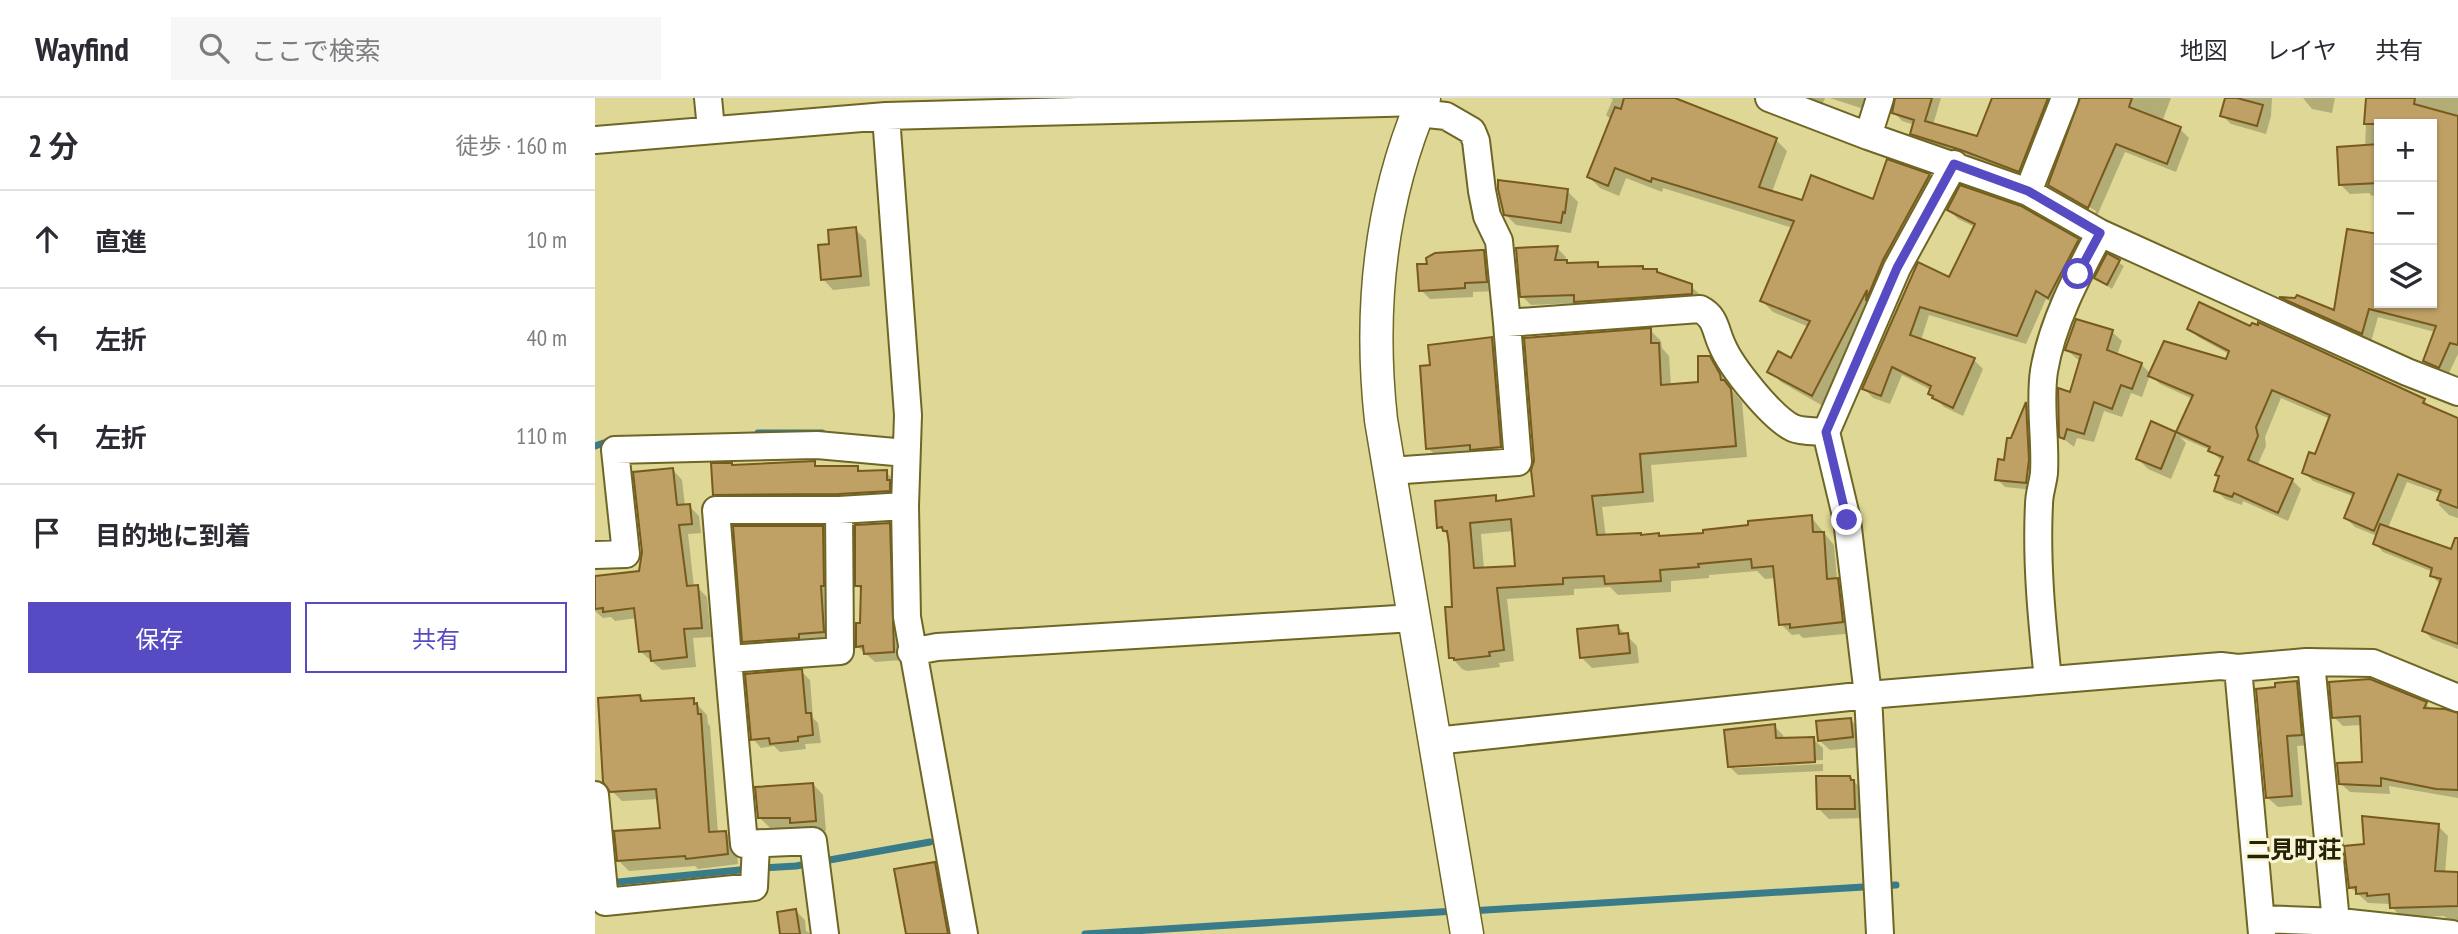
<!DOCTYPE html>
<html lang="ja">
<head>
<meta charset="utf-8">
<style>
	body { margin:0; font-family:"PT Sans Narrow","Noto Sans JP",sans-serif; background:#f7f7f7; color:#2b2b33 }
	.controls { position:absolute; right:21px; top:21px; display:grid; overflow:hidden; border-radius:0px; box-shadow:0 2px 5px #0004 }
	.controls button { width:63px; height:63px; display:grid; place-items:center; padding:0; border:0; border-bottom:2px solid #e1e1e2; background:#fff; color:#2b2b33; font:35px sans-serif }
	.stop { position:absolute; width:21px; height:21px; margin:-16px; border:5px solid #574bc3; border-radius:50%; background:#fff }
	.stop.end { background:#574bc3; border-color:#fff; box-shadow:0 2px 7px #0008 }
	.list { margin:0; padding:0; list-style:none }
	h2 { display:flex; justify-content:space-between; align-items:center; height:91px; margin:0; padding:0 28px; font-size:30px }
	h2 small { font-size:23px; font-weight:400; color:#7c7c81 }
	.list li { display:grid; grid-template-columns:46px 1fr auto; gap:21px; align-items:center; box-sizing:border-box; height:98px; padding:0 28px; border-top:2px solid #e1e1e2 }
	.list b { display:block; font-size:26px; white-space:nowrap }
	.list em { font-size:23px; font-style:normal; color:#7c7c81 }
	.actions { display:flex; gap:14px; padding:21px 28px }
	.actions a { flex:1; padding:16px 0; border:2px solid #574bc3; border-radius:0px; text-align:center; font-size:24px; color:#574bc3 }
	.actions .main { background:#574bc3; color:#fff }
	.icon { flex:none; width:38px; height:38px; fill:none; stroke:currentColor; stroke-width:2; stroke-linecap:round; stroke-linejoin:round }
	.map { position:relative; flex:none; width:1863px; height:836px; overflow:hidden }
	header { display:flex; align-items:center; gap:42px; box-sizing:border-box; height:98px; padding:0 35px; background:#fff; border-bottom:2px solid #e1e1e2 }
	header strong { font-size:33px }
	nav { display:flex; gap:38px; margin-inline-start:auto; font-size:24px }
	.search { width:490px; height:63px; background:#f7f7f7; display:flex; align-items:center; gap:18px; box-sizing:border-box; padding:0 24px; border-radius:0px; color:#7c7c81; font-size:26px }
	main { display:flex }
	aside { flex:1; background:#fff }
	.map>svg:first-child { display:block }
	.shadow { fill:#0003; fill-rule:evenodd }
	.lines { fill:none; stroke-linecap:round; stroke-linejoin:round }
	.stream { stroke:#397b88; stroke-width:7 }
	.building { fill:#bfa065; stroke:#775a1d; stroke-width:2; fill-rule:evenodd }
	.minor-casing { stroke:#6e6625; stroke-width:30 }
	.tertiary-casing { stroke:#6e6625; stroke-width:35 }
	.minor { stroke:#fff; stroke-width:26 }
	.tertiary { stroke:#fff; stroke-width:32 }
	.route { stroke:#574bc3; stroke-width:9 }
	.labels { text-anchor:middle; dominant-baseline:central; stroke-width:6; stroke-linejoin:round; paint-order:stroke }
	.quarter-label { font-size:24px; font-weight:bold; fill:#252207; stroke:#faf7d6 }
</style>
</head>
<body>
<header>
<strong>Wayfind</strong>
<div class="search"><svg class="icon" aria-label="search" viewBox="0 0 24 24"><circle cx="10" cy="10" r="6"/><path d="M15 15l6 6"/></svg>ここで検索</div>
<nav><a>地図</a><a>レイヤ</a><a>共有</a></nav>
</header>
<main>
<aside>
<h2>2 分<small>徒歩 · 160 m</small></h2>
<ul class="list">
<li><svg class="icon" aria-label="ahead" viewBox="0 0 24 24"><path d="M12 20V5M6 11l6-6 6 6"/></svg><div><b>直進</b></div><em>10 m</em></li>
<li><svg class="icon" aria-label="left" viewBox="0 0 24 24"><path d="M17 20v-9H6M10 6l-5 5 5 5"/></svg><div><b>左折</b></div><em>40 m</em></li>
<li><svg class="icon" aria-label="left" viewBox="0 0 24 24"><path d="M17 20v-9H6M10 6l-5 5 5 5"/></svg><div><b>左折</b></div><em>110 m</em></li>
<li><svg class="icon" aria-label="arrive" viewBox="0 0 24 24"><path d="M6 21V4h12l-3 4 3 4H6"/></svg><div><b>目的地に到着</b></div></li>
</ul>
<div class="actions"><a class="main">保存</a><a>共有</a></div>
</aside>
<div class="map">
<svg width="1863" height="836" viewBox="0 0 1863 836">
	<rect width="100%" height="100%" fill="#dfd795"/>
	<path class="shadow" d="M1014 0H1076L1181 42 1192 53 1177 94 1208 104 1279 103 1293 64 1334 78 1345 89 1228 308 1186 284 1174 273 1197 262 1214 229 1178 214 1167 203 1198 130 1068 90 1067 94 1031 80 1024 98 1005 90 994 79 1017 22 1011 17 1018 1Z
		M1208 0H1230L1227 7Z
		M1235 0H1281L1275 13Z
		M1302 0H1346L1338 27 1383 41 1399 0H1465L1432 81 1376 59 1325 44 1317 36 1320 27 1307 23 1299 14Z
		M1486 0H1576L1567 24 1585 31 1594 40 1581 74 1530 54 1502 118 1463 95 1500 116 1501 113 1463 91V94L1455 87Z
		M1632 0H1677L1676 18 1671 36 1636 26 1627 17Z
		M1708 0H1740L1737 15 1717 11Z
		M1772 0H1863V55L1842 49 1837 64V26H1784V97L1777 98 1774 95 1755 96 1746 87 1770 49Z
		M1837 75 1863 85V256L1853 277 1839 272 1830 263 1840 234 1783 219 1776 244 1695 208 1689 201 1740 215 1753 133 1784 138V205H1837Z
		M972 93 983 104 976 135 921 127 911 117Z
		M1354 112 1483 143 1492 152 1463 208 1451 201 1431 246 1334 217 1326 242 1379 262 1388 271 1368 318 1349 309 1335 295 1336 292 1307 277 1295 306 1278 300 1269 290 1318 178 1354 181 1380 129 1363 121Z
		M260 131 271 142 275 188 238 192 228 181 236 147Z
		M962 150 971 159 970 163 974 167 1002 166 1007 171 1048 169 1051 173H1061L1067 178 1096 188 1105 197V204L990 213 983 205 936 207 927 198Z
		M888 154 897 163 900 193 878 194V199L835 201 826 192 833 167Z
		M1513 158 1529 168 1517 191 1501 180Z
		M1594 230 1829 302 1837 311 1863 321V420L1854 417 1844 407 1846 396 1812 384 1793 430 1863 455V551L1837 541 1829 533 1845 486 1837 478 1838 474 1788 454 1780 445 1782 438 1760 429 1751 420 1760 399 1718 383 1709 374 1721 358 1735 321 1686 300 1670 339 1671 348 1662 368 1697 382 1706 391 1693 423 1648 403 1647 407 1630 401 1621 392 1628 364 1615 352 1585 339 1591 345 1576 381 1553 371 1543 361 1580 335 1582 337 1598 301 1565 286 1555 277 1547 299 1536 295 1527 319 1509 313 1499 344 1482 340 1479 349 1466 339 1486 263 1482 261 1472 252 1517 234 1527 243 1522 257 1546 266 1556 276 1632 263 1634 256 1603 239Z
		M1055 232 1066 243 1067 250 1074 258 1076 288 1105 285 1114 259 1126 271 1136 291 1147 304 1152 359 1056 367 1059 404 1007 409 1011 439 1064 437 1066 439 1110 437 1216 419 1239 447 1242 481 1254 493 1259 535 1208 540 1204 536 1197 537 1186 526 1181 480 1170 481 1162 473 1114 477V480L1076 483V494L1023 497 1015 489 979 491V497L912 501 919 563 904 565 905 569 872 573 867 571 856 559 859 510 855 439 844 429 900 399 905 404 941 400ZM919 433 921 469 889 471 886 436Z
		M897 241 909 253 918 361 845 362 833 350 837 268Z
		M1432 307 1439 313V392L1410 389 1402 381Z
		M219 365 223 369H262L267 374H291L301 384 304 403 130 406 120 396 138 369Z
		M78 372 87 382 90 408H94L104 418 106 435 93 436 99 489H102L112 499 116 539 98 540 101 569 67 572 46 554 42 520 20 523 16 519 8 520 0 513V480L46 474Z
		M294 427 303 436 307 562 280 564 262 548 267 526V493L262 487Z
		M228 430 238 439V543L159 553 149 543Z
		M1023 529 1042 548 1044 565 997 570 986 559Z
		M206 573 215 582 218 620 223 625 226 645 210 646 211 651 185 654 179 648 166 650 158 641Z
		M1701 584 1712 595 1717 647 1702 648 1707 707 1683 709 1672 699 1682 590Z
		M45 598 51 605 98 602 112 617 113 626 115 628 123 735H131L141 745 143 766 103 771 100 768 34 773 24 763 67 732 64 701 27 703 16 692Z
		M1831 606 1838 613 1863 617V700L1794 688 1795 696 1755 694 1745 685 1769 666 1767 627 1748 628 1739 619Z
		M1256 622 1266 632 1268 649 1235 652 1224 642Z
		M1179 628 1188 637 1189 642 1218 641 1228 650V662L1140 667V670L1228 666V673L1143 677 1134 668Z
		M1255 679 1269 694V720L1234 721 1224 711Z
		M218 686 228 697 231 733 208 735 203 730H175L164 719Z
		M1843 728 1853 738 1850 775H1863V829L1849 818 1807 820 1797 809 1796 806 1773 805 1755 789 1770 748Z
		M340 766 349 775 360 836H317Z
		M201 813 210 822 211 833 216 836H186Z"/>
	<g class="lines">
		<path class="stream" d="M163 335H227
			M0 348 18 342
			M167 770 201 768 335 744
			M13 785 155 771
			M875 813 1301 787
			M490 836 860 813"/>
	</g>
	<path class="building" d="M1029 0H1080L1182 40 1164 89 1207 102 1216 77 1278 101 1292 61 1335 76 1288 162 1271 203 1272 192 1217 298 1172 274 1183 253 1196 260 1215 223 1165 203 1199 123 1057 80 1056 84 1020 70 1013 88 992 79 1020 9 1026 11Z
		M1300 0H1337L1330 23 1382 38 1397 0H1453L1424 74 1366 52 1315 36 1319 22 1297 15Z
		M1485 0H1537L1534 9 1586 29 1572 66 1521 46 1493 110 1453 87Z
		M1630 0H1642L1668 7 1662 28 1625 18Z
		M1771 0H1820L1819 6 1863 18V247L1855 245 1844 270 1828 263 1841 228 1774 211 1767 236 1684 199 1700 200 1702 197 1739 212 1752 131 1784 136V182L1781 205H1837V26H1769Z
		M1784 46V85L1744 87 1742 49Z
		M903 82 973 91 970 115 968 114 966 125 909 117 903 91Z
		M1365 87 1426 108 1484 141 1453 200 1441 193 1422 238 1325 209 1315 237 1380 260 1358 310 1337 300 1338 298 1333 296 1336 288 1297 269 1286 298 1267 291 1323 164 1354 179 1380 126 1352 112Z
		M261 129 266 178 226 182 223 147 234 146 233 132Z
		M963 148 960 162H972V165L1003 164V169L1048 168V171H1062V174L1097 186V196L979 204V197L925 199 921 150Z
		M886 152H889L892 184 870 185V190L824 193 822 166H832L831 160 840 155Z
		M1512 155 1525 162 1512 187 1499 180Z
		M1604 204 1655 228 1657 225 1663 227V224L1830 301 1828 305 1863 320V410L1842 402 1846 392 1803 376 1779 433 1749 420 1759 395 1707 375 1714 354 1720 356 1735 317 1677 292 1661 329 1663 338 1653 362 1698 381 1683 415 1639 395 1637 399 1619 393 1624 378 1620 377 1628 359 1613 353 1615 349 1581 334 1598 297 1553 278 1569 243 1631 261 1634 253 1592 231Z
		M1481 221 1518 232 1512 252 1547 265 1537 291 1526 287 1517 311 1499 304 1489 336 1472 331 1469 341 1464 339 1463 290 1475 294 1486 257 1470 252Z
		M1056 230V245H1064L1066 287 1103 284V258H1115L1125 276 1126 282H1129L1136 291 1141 348 1045 356 1048 394 997 398 1002 437 1046 435V437L1064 435V438L1108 435V432L1153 427V423L1217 417 1218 434H1229L1232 481 1243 480 1248 524 1195 530V526L1184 527 1178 468 1157 470 1156 461 1103 466 1104 469 1065 472 1066 483 1010 486 1009 478 968 480V486L902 490 909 552 894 554 895 558 859 562V560H854L850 509H857L854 446 852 433H848L847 429 842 430 840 403 901 397V403L939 398 936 372 939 363 929 240ZM916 421 920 468 879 470 875 425Z
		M897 239 906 349 875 352V347L831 351 825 268 835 267 833 247Z
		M1431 304 1434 362 1431 385 1400 382 1403 361 1409 362 1412 340H1416Z
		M1556 323 1581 334 1566 371 1541 361Z
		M220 363V368H263V373L292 372V382H295V393L244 396 118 397 116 365H137V367Z
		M78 370 82 407 95 406 97 426 84 427 92 488 103 487 107 530 89 531 92 559 56 563 55 553 44 554 39 510 8 514V510L0 511V478L44 473 47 454 38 374Z
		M295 425 299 554 269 556 268 548 261 549V525H265L266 488H260V427Z
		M1785 426 1856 451 1860 440H1863V546L1827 533 1846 481 1835 478 1837 470 1778 446Z
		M138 428H228L229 488H226L229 534 204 536V540L147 544Z
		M1023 527 1024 536 1033 535 1035 555 985 560 982 531Z
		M207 571 211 615H216L218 637 203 639V643L175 646 174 640 156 642 150 576Z
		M1775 581 1832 604 1829 610 1850 611 1863 615V692L1841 691 1786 680V688L1744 686 1742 665 1767 664 1765 618 1737 620 1734 584Z
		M1702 583 1707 637 1692 638 1697 698 1671 700 1661 591 1680 589V585Z
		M45 597 46 603 99 600V606L102 605 103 616H106L114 734 131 733 133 756 91 761 90 758 22 763 19 733 65 730 61 691 15 694 8 684 3 600Z
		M1256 620 1258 639 1223 643 1221 623Z
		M1180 626 1181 640 1219 639 1220 664 1133 669 1129 632Z
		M1221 678H1255L1256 682H1259L1260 711H1222Z
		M218 685 221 723 195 725V720H163L160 689Z
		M1767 718 1844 726 1840 773 1863 774V808L1795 810 1794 796 1772 798V795L1761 796V789L1754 790 1749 748 1769 746Z
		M340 764 353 836H311L299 771Z
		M201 811 205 836H185L182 814Z"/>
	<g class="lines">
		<g class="minor-casing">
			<path id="minor" d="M113 0 116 31
				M1174 0 1273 38 1433 94 1505 135 1812 274 1863 294
				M823 15 851 18 877 33 881 43 887 93 892 118 904 143 912 225 1105 211C1121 219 1120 232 1127 247 1136 269 1177 320 1198 330 1207 334 1222 333 1231 334
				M291 18 313 317 310 408 312 519 369 836
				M1273 38 1285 0
				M0 42 291 18 827 4
				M1433 94 1470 0
				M795 373 923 364 912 225
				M0 457 31 456 20 352 222 347 311 355
				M316 554 342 549 819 520
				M133 561 121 412H244L310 408
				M1716 564 1741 824
				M1643 570 1711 564 1778 565 1863 600
				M1453 582C1447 524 1441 465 1444 406 1444 396 1448 385 1449 375 1451 341 1444 306 1449 273 1457 225 1482 178 1505 135
				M840 643 1273 597 1626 568 1643 570 1667 836
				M0 697 10 804 159 789 161 746
				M1666 821 1745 824 1857 836
				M230 836 218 743 149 746 133 561 245 553 244 412
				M1285 836 1273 597 1252 422 1231 334 1302 170 1359 66"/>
		</g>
		<g class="tertiary-casing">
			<path id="tertiary" d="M829 0C785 102 774 212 786 322L872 836"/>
		</g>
		<use href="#minor" class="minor"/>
		<use href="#tertiary" class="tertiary"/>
	</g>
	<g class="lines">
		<path class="route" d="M1252 422 1231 334 1302 170 1359 66 1433 93 1505 135 1483 176"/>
	</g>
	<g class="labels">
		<g class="quarter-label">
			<text x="1699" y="751">二見町荘</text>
		</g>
	</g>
</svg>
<div class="controls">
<button>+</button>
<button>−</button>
<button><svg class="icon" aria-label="layers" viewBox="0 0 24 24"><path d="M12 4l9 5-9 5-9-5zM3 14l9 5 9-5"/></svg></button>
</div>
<div class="stop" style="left:1483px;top:176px"></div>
<div class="stop end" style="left:1252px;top:422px"></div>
</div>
</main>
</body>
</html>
